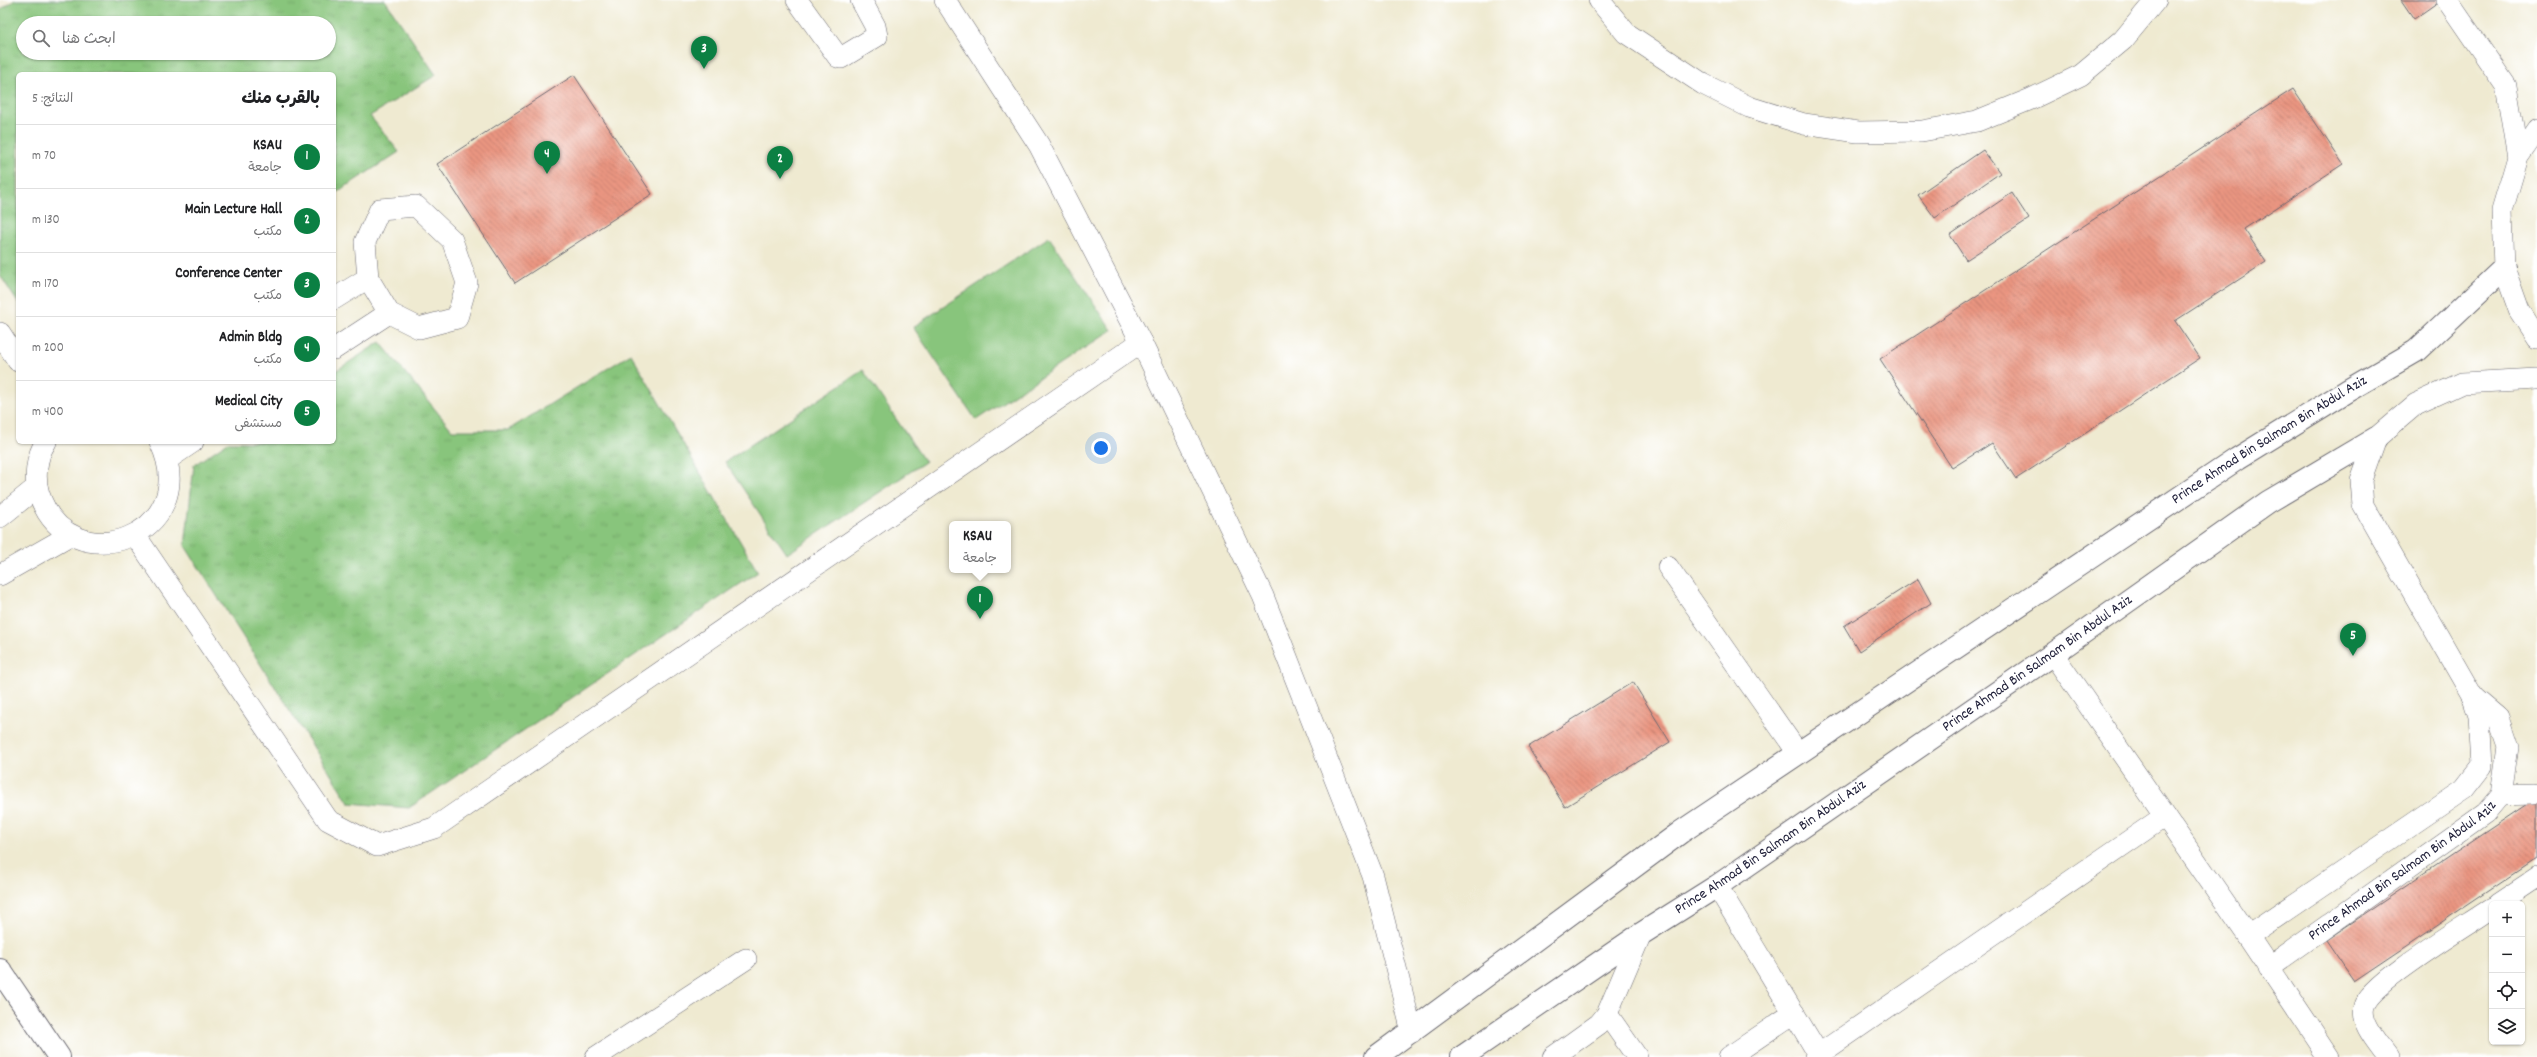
<!DOCTYPE html>
<html lang="ar">
<head>
<meta charset="utf-8">
<style>
	body { margin:0; font-family:Dekko,"Playpen Sans Arabic",sans-serif; background:#f6f6f6; color:#202124; direction:rtl }
	.controls { position:absolute; right:12px; bottom:12px; display:grid; overflow:hidden; border-radius:6px; box-shadow:0 1px 3px #0004 }
	.controls button { width:36px; height:36px; display:grid; place-items:center; padding:0; border:0; border-bottom:1px solid #e0e0e0; background:#fff; color:#202124; font:20px sans-serif }
	.you { position:absolute; left:1101px; top:448px; width:14px; height:14px; margin:-10px; border:3px solid #fff; border-radius:50%; background:#1a73e8; box-shadow:0 0 0 6px #1a73e833 }
	.badge { display:grid; place-items:center; width:26px; height:26px; border-radius:50%; background:#0b8043; color:#fff; font-size:13px; font-weight:700 }
	.pin { position:absolute; translate:-50% -33px; filter:drop-shadow(0 1px 2px #0008) }
	.pin::after { content:''; position:absolute; top:21px; width:14px; height:12px; background:inherit; clip-path:polygon(0 0,100% 0,50% 100%) }
	.popup { position:absolute; left:949px; top:521px; width:62px; height:52px; box-sizing:border-box; display:grid; place-content:center; border-radius:6px; background:#fff; filter:drop-shadow(0 1px 3px #0005); font-size:13px; white-space:nowrap; color:#757577 }
	.popup b { font-size:15px; color:#202124 }
	.popup::after { content:''; position:absolute; left:50%; top:100%; margin-left:-8px; border:8px solid transparent; border-top-color:#fff }
	.list { margin:0; padding:0; list-style:none }
	h2 { display:flex; justify-content:space-between; align-items:center; height:52px; margin:0; padding:0 16px; font-size:17px }
	h2 small { font-size:13px; font-weight:400; color:#757577 }
	.list li { display:grid; grid-template-columns:26px 1fr auto; gap:12px; align-items:center; box-sizing:border-box; height:64px; padding:0 16px; border-top:1px solid #e0e0e0 }
	.list b { display:block; font-size:15px; white-space:nowrap }
	.list p { margin:0; font-size:13px; white-space:nowrap; color:#757577 }
	.list em { font-size:13px; font-style:normal; color:#757577 }
	.icon { flex:none; width:22px; height:22px; fill:none; stroke:currentColor; stroke-width:2; stroke-linecap:round; stroke-linejoin:round }
	.map { position:relative; flex:none; width:2537px; height:1057px; overflow:hidden; direction:ltr }
	.search { position:absolute; background:#fff; box-shadow:0 1px 3px #0004; left:16px; top:16px; width:320px; height:44px; display:flex; align-items:center; gap:10px; box-sizing:border-box; padding:0 14px; border-radius:22px; color:#757577; font-size:15px }
	.panel { position:absolute; background:#fff; box-shadow:0 1px 3px #0004; left:16px; top:72px; width:320px; height:372px; border-radius:6px; direction:rtl }
	.map>svg:first-child { display:block }
	.green { fill:#88c57b; stroke:#55745b }
	.park { fill:url(#park-tufts); stroke:#55745b; fill-rule:evenodd }
	.building { fill:url(#building-back-hatch) }
	.lines { fill:none; stroke-linecap:round; stroke-linejoin:round }
	.minor-casing { stroke:#6a6870; stroke-width:22 }
	.major-casing { stroke:#6a6870; stroke-width:24 }
	.minor { stroke:#fff; stroke-width:21 }
	.major { stroke:#fff; stroke-width:22 }
	.labels { text-anchor:middle; dominant-baseline:central; stroke-width:3.5; stroke-linejoin:round; paint-order:stroke }
	.street-label { font-size:15px; fill:#22223b; stroke:#fff }
</style>
</head>
<body>
<div class="map">
<svg width="2537" height="1057" viewBox="0 0 2537 1057">
	<defs>
		<pattern id="park-tufts" width="24" height="20" patternUnits="userSpaceOnUse"><rect width="24" height="20" fill="#88c57b"/><path d="M3 7l-1-3M5 7V3M7 7l1-3M15 17l-1-3M17 17v-4M19 17l1-3" fill="none" stroke="#75a96b"/></pattern>
		<pattern id="building-back-hatch" width="6" height="6" patternUnits="userSpaceOnUse"><rect width="6" height="6" fill="#ea9581"/><path d="M-1 5l2 2M0 0l6 6M5-1l2 2" fill="none" stroke="#bd796b"/></pattern>
	</defs>
	<rect width="100%" height="100%" fill="#fff"/>
	<filter id="ink" filterUnits="userSpaceOnUse"><feTurbulence type="fractalNoise" baseFrequency=".025" numOctaves="2"/><feDisplacementMap in="SourceGraphic" scale="8" xChannelSelector="R" yChannelSelector="G"/><feConvolveMatrix kernelMatrix="1 2 1 2 8 2 1 2 1" color-interpolation-filters="sRGB"/></filter>
	<filter id="wash" filterUnits="userSpaceOnUse"><feTurbulence type="fractalNoise" baseFrequency=".012" numOctaves="4" result="noise"/><feDisplacementMap in="SourceGraphic" scale="16" xChannelSelector="R" yChannelSelector="G"/><feGaussianBlur stdDeviation="0.9" result="paint"/><feColorMatrix in="noise" values="0 0 0 0 0 0 0 0 0 0 0 0 0 0 0 0 0 1.4 0 .05"/><feComposite in="paint" operator="in"/></filter>
	<g filter="url(#wash)">
		<rect width="100%" height="100%" fill="#efead1"/>
		<path class="green" d="M1049 237 1112 330 976 420 913 327Z
			M863 370 925 462 787 554 725 462Z"/>
		<path class="park" d="M15 0H385L436 75 370 116 399 152 334 194V74H18V303L0 275V10ZM23 23H329V53H23Z
			M380 342 452 430H508L631 354 758 572 409 808 349 803 185 546 194 465 228 442H334V372Z"/>
		<g id="blocks">
			<path class="building" d="M2401 0H2441L2414 19Z
				M574 75 652 194 515 283 437 164Z
				M2293 89 2343 164 2244 229 2266 262 2175 321 2200 358 2016 479 1992 443 1952 468 1880 359Z
				M1983 150 2000 173 1935 218 1918 195Z
				M2012 193 2029 219 1966 260 1950 235Z
				M1918 579 1931 603 1859 651 1844 626Z
				M1633 682 1670 742 1565 807 1528 747Z
				M2537 798V858L2354 981 2326 940Z"/>
		</g>
	</g>
	<g filter="url(#ink)">
		<use href="#blocks" fill-opacity="0" stroke="#6a6870" stroke-width="1"/>
		<g class="lines">
			<g class="minor-casing">
				<g id="minor">
					<path d="M797 0 838 57 841 58 877 36 875 26 861 0"/>
					<path d="M945 0 1039 145 1141 342 1263 596 1373 876 1412 1032"/>
					<path d="M1599 0 1626 33 1703 84 1749 107 1804 124 1858 132 1922 131 1977 121 2031 99 2081 75 2123 40 2156 0"/>
					<path d="M2447 0 2506 86 2518 157"/>
					<path d="M2537 130 2518 157 2502 211 2504 268 2519 310 2537 338"/>
					<path d="M416 206 452 240 467 283 457 318 419 328 389 313 368 278 365 242 380 209Z"/>
					<path d="M334 299 368 278"/>
					<path d="M0 333 18 361"/>
					<path d="M334 349 389 313"/>
					<path d="M46 442C36 456 34 479 39 494 69 585 205 536 160 442"/>
					<path d="M168 459 193 442"/>
					<path d="M0 517 37 487"/>
					<path d="M135 535 328 820 377 846 434 828 1141 342"/>
					<path d="M1668 567 1798 753"/>
					<path d="M0 575 70 535"/>
					<path d="M2053 654 2248 936 2329 1057"/>
					<path d="M2501 795 2533 794"/>
					<path d="M1717 886 1819 1055"/>
					<path d="M2498 904 2537 878"/>
					<path d="M2248 936 2464 789 2482 766 2479 715 2473 697 2363 505 2361 480 2376 438 2416 404 2462 383 2537 379"/>
					<path id="s1" d="M2268 968 2486 813 2501 795 2508 747 2498 718 2473 697"/>
					<path d="M1607 1014 1637 1057"/>
					<path d="M596 1057 746 959"/>
					<path d="M1553 1057 1599 1024 1607 1014 1641 934"/>
					<path d="M1729 1057 1794 1013"/>
					<path d="M1815 1057 2165 816"/>
					<path d="M2388 1057C2379 1044 2359 1023 2364 1006 2371 982 2468 925 2492 908"/>
				</g>
			</g>
			<g class="major-casing">
				<g id="major">
					<path d="M0 970 59 1057"/>
					<path id="s2" d="M1376 1057 1681 832 2237 459 2347 391 2416 351 2504 268"/>
					<path id="s3" d="M1462 1057 1641 934 1717 886 2053 654 2268 502 2376 438"/>
				</g>
			</g>
			<use href="#minor" class="minor"/>
			<use href="#major" class="major"/>
		</g>
	</g>
	<g class="labels">
		<g class="street-label">
			<text stroke="none"><textPath href="#s2" startOffset="1086">Prince Ahmad Bin Salmam Bin Abdul Aziz</textPath></text>
			<text stroke="none"><textPath href="#s3" startOffset="697">Prince Ahmad Bin Salmam Bin Abdul Aziz</textPath></text>
			<text stroke="none"><textPath href="#s3" startOffset="373">Prince Ahmad Bin Salmam Bin Abdul Aziz</textPath></text>
			<text stroke="none"><textPath href="#s1" startOffset="166">Prince Ahmad Bin Salmam Bin Abdul Aziz</textPath></text>
		</g>
	</g>
</svg>
<div class="controls">
<button>+</button>
<button>−</button>
<button><svg class="icon" aria-label="locate" viewBox="0 0 24 24"><circle cx="12" cy="12" r="6"/><path d="M12 2v4M12 18v4M2 12h4M18 12h4"/></svg></button>
<button><svg class="icon" aria-label="layers" viewBox="0 0 24 24"><path d="M12 4l9 5-9 5-9-5zM3 14l9 5 9-5"/></svg></button>
</div>
<div class="you"></div>
<div class="pin badge" style="left:980px;top:619px">1</div>
<div class="popup"><b>KSAU</b>جامعة</div>
<div class="pin badge" style="left:780px;top:179px">2</div>
<div class="pin badge" style="left:704px;top:69px">3</div>
<div class="pin badge" style="left:547px;top:174px">4</div>
<div class="pin badge" style="left:2353px;top:656px">5</div>
<div class="search"><svg class="icon" aria-label="search" viewBox="0 0 24 24"><circle cx="10" cy="10" r="6"/><path d="M15 15l6 6"/></svg>ابحث هنا</div>
<section class="panel">
<h2>بالقرب منك<small>النتائج: 5</small></h2>
<ul class="list">
<li><span class="badge">1</span><div><b>KSAU</b><p>جامعة</p></div><em>70 m</em></li>
<li><span class="badge">2</span><div><b>Main Lecture Hall</b><p>مكتب</p></div><em>130 m</em></li>
<li><span class="badge">3</span><div><b>Conference Center</b><p>مكتب</p></div><em>170 m</em></li>
<li><span class="badge">4</span><div><b>Admin Bldg</b><p>مكتب</p></div><em>200 m</em></li>
<li><span class="badge">5</span><div><b>Medical City</b><p>مستشفى</p></div><em>400 m</em></li>
</ul>
</section>
</div>
</body>
</html>
